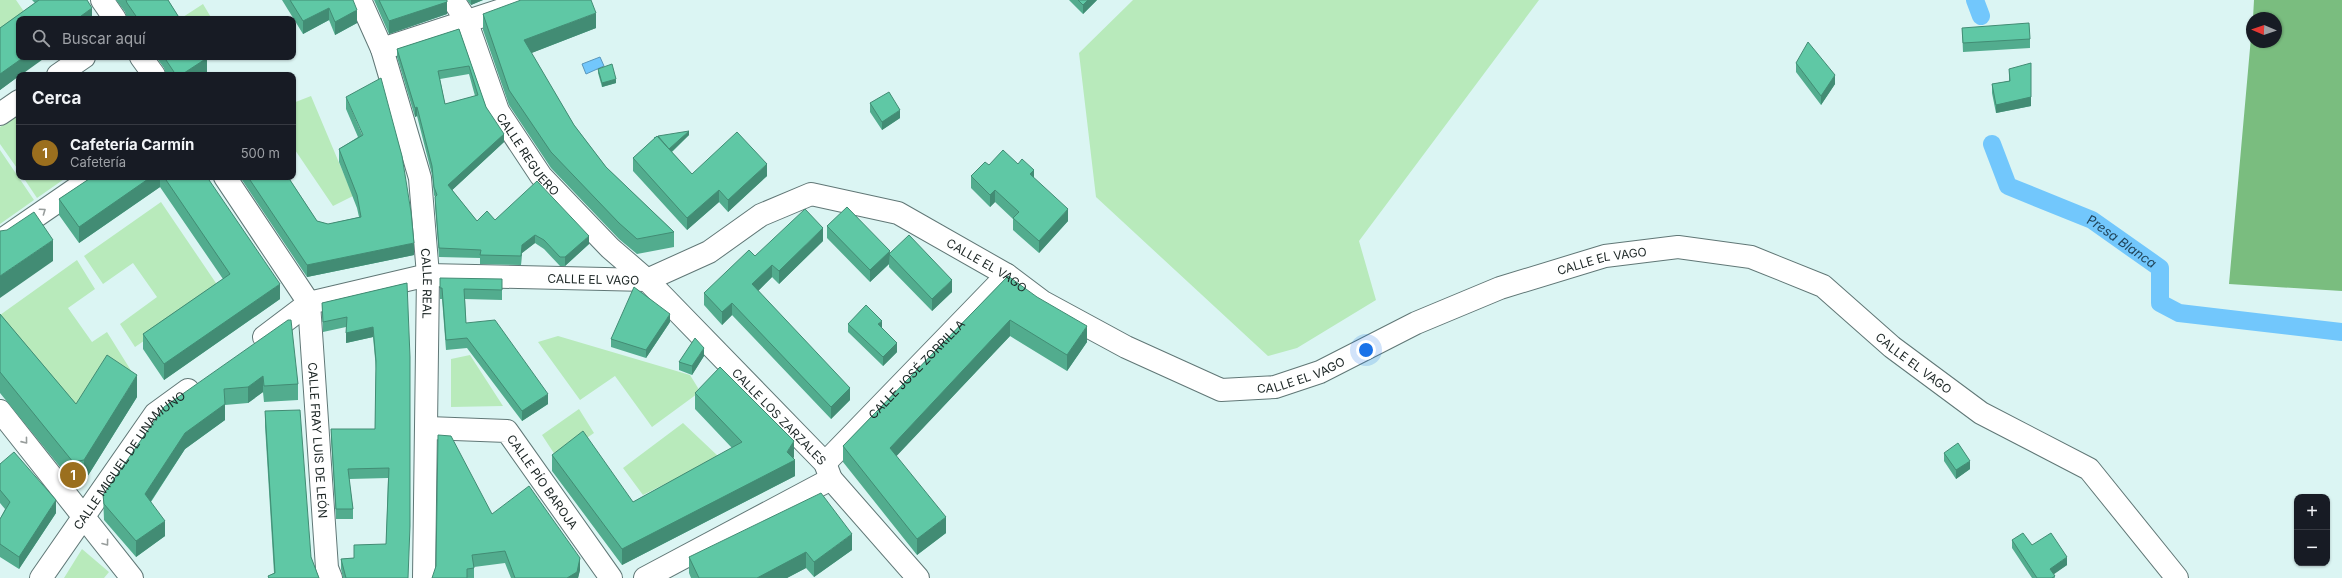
<!DOCTYPE html>
<html lang="es">
<head>
<meta charset="utf-8">
<style>
	body { margin:0; font-family:Inter,sans-serif; background:#242831; color:#f1f3f6 }
	.controls { position:absolute; right:12px; bottom:12px; display:grid; overflow:hidden; border-radius:8px; box-shadow:0 1px 3px #0004 }
	.controls button { width:36px; height:36px; display:grid; place-items:center; padding:0; border:0; border-bottom:1px solid #363941; background:#171b24; color:#f1f3f6; font:20px sans-serif }
	.compass { position:absolute; left:2246px; top:12px; width:36px; height:36px; border-radius:50%; background:#171b24; box-shadow:0 1px 3px #0004; rotate:272deg }
	.you { position:absolute; left:1366px; top:350px; width:14px; height:14px; margin:-10px; border:3px solid #fff; border-radius:50%; background:#1a73e8; box-shadow:0 0 0 6px #1a73e833 }
	.badge { display:grid; place-items:center; width:26px; height:26px; border-radius:50%; background:#9b6f1e; color:#fff; font-size:13px; font-weight:700 }
	.pin { position:absolute; translate:-50% -50%; border:2px solid #fff; box-shadow:0 1px 4px #0006 }
	.list { margin:0; padding:0; list-style:none }
	h2 { display:flex; justify-content:space-between; align-items:center; height:52px; margin:0; padding:0 16px; font-size:17px }
	h2 small { font-size:13px; font-weight:400; color:#9ea1a6 }
	.list li { display:grid; grid-template-columns:26px 1fr auto; gap:12px; align-items:center; box-sizing:border-box; height:56px; padding:0 16px; border-top:1px solid #363941 }
	.list b { display:block; font-size:15px; white-space:nowrap }
	.list p { margin:0; font-size:13px; white-space:nowrap; color:#9ea1a6 }
	.list em { font-size:13px; font-style:normal; color:#9ea1a6 }
	.icon { flex:none; width:22px; height:22px; fill:none; stroke:currentColor; stroke-width:2; stroke-linecap:round; stroke-linejoin:round }
	.map { position:relative; flex:none; width:2342px; height:578px; overflow:hidden }
	.search { position:absolute; background:#171b24; box-shadow:0 1px 3px #0004; left:16px; top:16px; width:280px; height:44px; display:flex; align-items:center; gap:10px; box-sizing:border-box; padding:0 14px; border-radius:8px; color:#9ea1a6; font-size:15px }
	.panel { position:absolute; background:#171b24; box-shadow:0 1px 3px #0004; left:16px; top:72px; width:280px; height:108px; border-radius:8px }
	.map>svg:first-child { display:block }
	.green { fill:#b8eabb }
	.forest { fill:#7abd7f }
	.water { fill:#72c7fc; stroke:#5896bb }
	.lines { fill:none; stroke-linecap:round; stroke-linejoin:round }
	.canal { stroke:#72c7fc; stroke-width:18 }
	.minor-casing { stroke:#607776; stroke-width:24 }
	.minor { stroke:#fff; stroke-width:22 }
	.wall { fill:#52ac8e; fill-rule:evenodd }
	.shaded-wall { fill:#428c74 }
	.building { fill:#5fc8a5; stroke:#428c74; fill-rule:evenodd }
	.oneway { stroke:#989d9c }
	.labels { text-anchor:middle; dominant-baseline:central; stroke-width:3; stroke-linejoin:round; paint-order:stroke }
	.street-label { font-size:12px; fill:#1b2524; stroke:#dbf5f3 }
	.water-label { font-size:13px; font-style:italic; fill:#21465c; stroke:#dbf5f3 }
</style>
</head>
<body>
<div class="map">
<svg width="2342" height="578" viewBox="0 0 2342 578">
	<rect width="100%" height="100%" fill="#dbf5f3"/>
	<path class="green" d="M0 0H16L25 13 0 32Z
		M1133 0H1539L1359 241 1376 300 1297 348 1268 356 1096 197 1079 53Z
		M203 4 212 19H185L183 17Z
		M311 96 353 196 333 206 293 147V103Z
		M19 114V171L0 144V127Z
		M0 150 34 200 0 224Z
		M23 177H67L37 198Z
		M161 202 220 289 135 347 120 324 157 297 133 263 103 284 84 256Z
		M77 260 95 289 68 308 92 342 107 332 135 377 76 410 0 315Z
		M558 336 690 375 698 388 697 394 652 427 615 376 580 400 538 342Z
		M470 355 503 406 451 407V359Z
		M579 409 594 433 557 458 542 435Z
		M683 423 719 457 643 495 623 468Z
		M82 549 109 572 104 578H64Z"/>
	<path class="forest" d="M2254 0H2342V291L2229 284 2252 26V42H2276V18H2253Z"/>
	<path class="water" d="M600 57 604 66 586 74 582 64Z"/>
	<g class="lines">
		<g class="canal">
			<path d="M1975 0 1981 16"/>
			<path id="s1" d="M1992 144 2008 186 2092 220 2160 268V303L2179 313 2342 332"/>
		</g>
		<g class="minor-casing">
			<g id="minor">
				<path d="M102 0 115 19"/>
				<path id="s2" d="M360 0 382 49 420 178 428 275 424 578"/>
				<path id="s3" d="M453 0 466 20 498 111 541 176 610 248 647 280 825 463 831 479 918 578"/>
				<path d="M382 49 532 0"/>
				<path d="M141 57 154 75"/>
				<path d="M58 75 84 57"/>
				<path d="M0 114 19 101"/>
				<path id="s4" d="M225 177 309 303 327 568 331 578"/>
				<path d="M0 241 93 177"/>
				<path id="s5" d="M264 337 309 303 428 275 647 280 709 252 761 215 811 194 898 213 1007 275 1043 302 1126 347 1221 390 1275 387 1320 372 1416 323 1500 288 1605 256 1678 247 1751 257 1823 286 1892 347 1981 413 2089 469 2177 578"/>
				<path d="M0 411 132 578"/>
				<path id="s6" d="M428 428 507 431 611 578"/>
				<path id="s7" d="M825 463 1007 275"/>
				<path id="s8" d="M41 578 155 414 188 390"/>
				<path d="M645 578 831 479"/>
			</g>
		</g>
		<use href="#minor" class="minor"/>
	</g>
	<path class="wall" d="M32 0H87L92 19 19 76 0 90V28L35 3Z
		M116 0H168L180 19H127L125 12Z
		M282 0H353L357 23 335 35 329 20 303 34Z
		M374 0H447V14L389 34Z
		M467 0H483L471 5Z
		M1069 0H1097L1083 14Z
		M483 14 596 28 531 53 574 125 606 167 674 232V247L637 254 619 239 551 168 509 105 483 30Z
		M1962 28 2030 39V48L1963 52Z
		M459 29 486 107 504 142 452 190 477 221 495 220 589 244 565 266H560L544 249 535 243 522 253 521 265 480 264V258L439 257 435 205V197L434 195 432 175 417 116 415 117 397 57V49ZM469 74 475 96 445 104 440 79Z
		M156 57H206L207 74 205 75H166L164 68Z
		M1796 63 1835 84 1821 105 1796 72Z
		M598 69 616 83 602 87 598 73Z
		M2009 69 2031 106 1996 113 1992 93V84L2009 81Z
		M346 97 414 255 307 277 240 177H288L317 221 328 224 359 217 357 208 339 162V149L358 137 346 109Z
		M870 103 900 118 882 130 870 112Z
		M689 135 672 152 692 174 767 176 728 212 719 202 687 230 633 171V158L654 139V137Z
		M1018 164 1034 178 1068 221 1039 253 1013 230V219L995 202 990 207 971 188V176L989 165Z
		M92 177H207L280 299 164 380 143 349V334L223 279 160 187 79 243 59 215V199Z
		M827 226 890 254 952 292 932 311 889 267V264L870 282 827 238Z
		M823 241 779 284 772 277 758 291 850 400 831 419 732 315 722 325 704 305V293L755 256Z
		M1008 276 1087 342 1067 371 1010 336 896 456 946 533 917 555 843 462V446Z
		M440 278 502 289V300L465 299 466 323 548 404 522 421 467 348 446 350 442 299H440Z
		M407 283 408 578H343L341 569V559L354 558 386 544 388 478 349 479 353 509V519H336L331 439V429H375L376 369 373 337 346 343V327L323 332 322 303Z
		M0 314 76 404 137 397 84 482 73 483 0 393Z
		M288 320 298 384V400L264 402 263 392 248 403 225 405V420L185 449 151 502 165 536 136 557 104 520 103 495Z
		M670 322 646 358 611 347V339Z
		M848 324 882 328 897 352 883 366 848 332Z
		M704 356 692 375 679 370V362Z
		M695 393 794 457 793 458 795 476 622 565 552 471V455L633 502 732 448 695 409Z
		M265 411 311 557 319 578H268V576L274 573 265 426Z
		M1944 453 1970 469 1956 479 1944 461Z
		M0 464 56 513 19 569 0 557V519L5 509 0 503Z
		M492 514 580 570 578 578H511L505 563 474 567V578H432Z
		M2012 540 2032 545 2067 565 2053 574 2055 578H2032L2012 548Z
		M852 550 814 577 806 568 787 578H691L689 573V557Z"/>
	<path class="shaded-wall" d="M471 0H483L471 5Z
		M1088 0H1097L1083 14V5Z
		M447 2V14L389 34V21Z
		M92 8V19H77Z
		M329 8V20L303 34V21Z
		M357 10V23L335 35V22Z
		M596 13V28L524 56V40Z
		M24 57H46L21 75H19V76L0 90V74Z
		M207 58V74L205 75H181Z
		M2031 71V106L1996 113V105Z
		M1835 75V84L1821 105V96Z
		M616 79V83L602 87V83Z
		M417 107V116L415 117V108Z
		M900 110V118L882 130V122Z
		M689 131V135L667 156V151Z
		M504 134V142L448 194V185Z
		M767 164V176L728 212V200Z
		M1034 170V182L1030 174Z
		M151 177H160V187L79 243V227Z
		M719 190V202L687 230V218Z
		M995 190V202L990 207V195Z
		M1068 209V221L1039 253V241Z
		M823 228V241L779 284V271Z
		M535 235V243L522 253 521 265 522 245Z
		M589 236V244L565 266V257Z
		M53 240V261L0 298V276Z
		M414 243V255L307 277V265Z
		M890 251 889 264 870 282V270Z
		M772 265V277L752 297V284Z
		M952 280V292L932 311V299Z
		M280 284V299L164 380V364Z
		M732 303V315L722 325V312Z
		M670 314V322L646 358V350Z
		M1010 320V336L890 463V448Z
		M882 321V330L878 324Z
		M1087 326V342L1067 371V355Z
		M373 327V337L346 343V333Z
		M897 343V352L883 366V357Z
		M704 348V356L692 375V366Z
		M137 375V397L84 482V460Z
		M263 376V392L248 403V387Z
		M850 388V400L831 419V407Z
		M548 394V404L522 421V411Z
		M225 404V420L185 449 145 510V494L185 433Z
		M794 441V457L790 462 795 460V476L622 565V549L787 452Z
		M1970 461V469L1956 479V470Z
		M56 500V513L19 569V557Z
		M946 517V533L917 555V539Z
		M165 521V536L136 557V541Z
		M852 534V550L814 577V562Z
		M806 552V568L787 578H757Z
		M2067 557V565L2050 577V569Z
		M580 558V570L578 578H567Z"/>
	<path class="building" d="M39 0H87L92 8 77 19H19V57H24L0 74V28Z
		M126 0H168L180 19H138L127 3Z
		M290 0H353L357 10 335 22 329 8 303 21Z
		M379 0H447V2L389 21Z
		M521 0H591L596 13 524 40 574 125 606 167 674 232 637 239 619 223 551 152 509 90 483 14Z
		M1078 0H1088L1083 5Z
		M2029 23 2030 39 1963 43 1962 28Z
		M459 29 486 107 504 134 448 185 477 221 487 211 495 220 537 181 589 236 565 257H560L544 240 535 235 522 245 521 256 480 255 481 250 439 248 435 197 437 195 434 187 432 166 417 107 415 108 397 49ZM469 66 478 95 445 104 438 71Z
		M1808 42 1835 75 1821 96 1796 63Z
		M165 57H206L207 58 181 75H176L166 60Z
		M2031 63V97L1996 105 1992 84 2010 81 2009 69Z
		M612 64 616 79 602 83 598 69Z
		M381 78 402 156 411 212 414 243 307 265 248 177H288L317 221 328 224 361 217 357 195 339 149 363 135 346 97Z
		M889 92 900 110 882 122 870 103Z
		M689 131 669 149 658 136Z
		M737 132 767 164 728 200 719 190 687 218 633 158 657 136 692 174Z
		M1003 150 1018 164 1022 159 1034 170 1030 174 1068 209 1039 241 1013 218 1019 212 995 190 990 195 971 176 985 162 989 165Z
		M92 177H151L79 227 59 199Z
		M164 177H207L280 284 164 364 143 334 230 274Z
		M847 207 890 251 870 270 827 226Z
		M805 209 823 228 779 271 772 265 752 284 850 388 831 407 732 303 722 312 704 293 749 250 755 256Z
		M34 212 53 240 0 276V231L7 230Z
		M909 235 952 280 932 299 889 254Z
		M1008 276 1037 297 1087 326 1067 355 1010 320 890 448 946 517 917 539 843 446Z
		M440 278 502 279V290L464 289 466 323 495 320 548 394 522 411 467 338 446 340 442 288H440Z
		M407 283 410 357V526L408 578H346L341 559 354 558V545L386 544 389 468 348 469 353 509H336L331 429H375L376 361 373 327 346 333 347 317 323 322 322 303Z
		M634 287 670 314 646 350 611 339Z
		M866 305 882 321 878 324 897 343 883 357 848 324Z
		M0 314 76 404 107 355 137 375 84 460 73 462 0 372Z
		M288 320H291L298 384 264 386 263 376 248 387 224 389 225 404 185 433 145 494 165 521 136 541 104 504 103 495 164 407Z
		M695 338 704 348 692 366 679 362Z
		M720 367 794 441 787 452 795 460 622 549 552 455 583 431 633 502 742 442 695 393Z
		M300 410 311 557 319 578H269L268 576 275 573 265 411Z
		M438 435 451 436 492 514 529 486 580 558 577 572 567 578H515L505 551 472 555 474 568 467 569V578H432L436 566Z
		M1958 443 1970 461 1956 470 1944 453Z
		M14 452 56 500 19 557 0 544V519L10 502 0 490V464Z
		M821 493 852 534 814 562 806 552 757 578H699L689 557Z
		M2023 533 2032 545 2051 533 2067 557 2050 569 2055 576 2052 578H2037L2012 540Z"/>
	<defs><path id="oneway-chevron" d="M-2-3.5L2.5 0L-2 3.5" fill="none" stroke-width="1.6" stroke-linecap="round" stroke-linejoin="round"/></defs>
	<g class="oneway">
		<use href="#oneway-chevron" transform="translate(43 211) rotate(-35)"/>
		<use href="#oneway-chevron" transform="translate(25 441) rotate(51)"/>
		<use href="#oneway-chevron" transform="translate(106 543) rotate(53)"/>
	</g>
	<g class="labels">
		<g class="street-label">
			<text stroke="none"><textPath href="#s3" startOffset="173">CALLE REGUERO</textPath></text>
			<text stroke="none"><textPath href="#s5" startOffset="1448">CALLE EL VAGO</textPath></text>
			<text stroke="none"><textPath href="#s5" startOffset="776">CALLE EL VAGO</textPath></text>
			<text stroke="none"><textPath href="#s5" startOffset="344">CALLE EL VAGO</textPath></text>
			<text stroke="none"><textPath href="#s2" startOffset="294">CALLE REAL</textPath></text>
			<text stroke="none"><textPath href="#s5" startOffset="1796">CALLE EL VAGO</textPath></text>
			<text stroke="none"><textPath href="#s7" startOffset="131">CALLE JOSÉ ZORRILLA</textPath></text>
			<text stroke="none"><textPath href="#s5" startOffset="1124">CALLE EL VAGO</textPath></text>
			<text stroke="none"><textPath href="#s3" startOffset="537">CALLE LOS ZARZALES</textPath></text>
			<text stroke="none"><textPath href="#s4" startOffset="289">CALLE FRAY LUIS DE LEÓN</textPath></text>
			<text stroke="none"><textPath href="#s8" startOffset="148">CALLE MIGUEL DE UNAMUNO</textPath></text>
			<text stroke="none"><textPath href="#s6" startOffset="141">CALLE PÍO BAROJA</textPath></text>
		</g>
		<g class="water-label">
			<text stroke="none"><textPath href="#s1" startOffset="172">Presa Blanca</textPath></text>
		</g>
	</g>
</svg>
<div class="controls">
<button>+</button>
<button>−</button>
</div>
<svg class="compass" viewBox="-18 -18 36 36"><path d="M0-13l5 13h-10z" fill="#e53935"/><path d="M0 13l5-13h-10z" fill="#9ea1a6"/></svg>
<div class="you"></div>
<div class="pin badge" style="left:73px;top:475px">1</div>
<div class="search"><svg class="icon" aria-label="search" viewBox="0 0 24 24"><circle cx="10" cy="10" r="6"/><path d="M15 15l6 6"/></svg>Buscar aquí</div>
<section class="panel">
<h2>Cerca<small></small></h2>
<ul class="list">
<li><span class="badge">1</span><div><b>Cafetería Carmín</b><p>Cafetería</p></div><em>500 m</em></li>
</ul>
</section>
</div>
</body>
</html>
